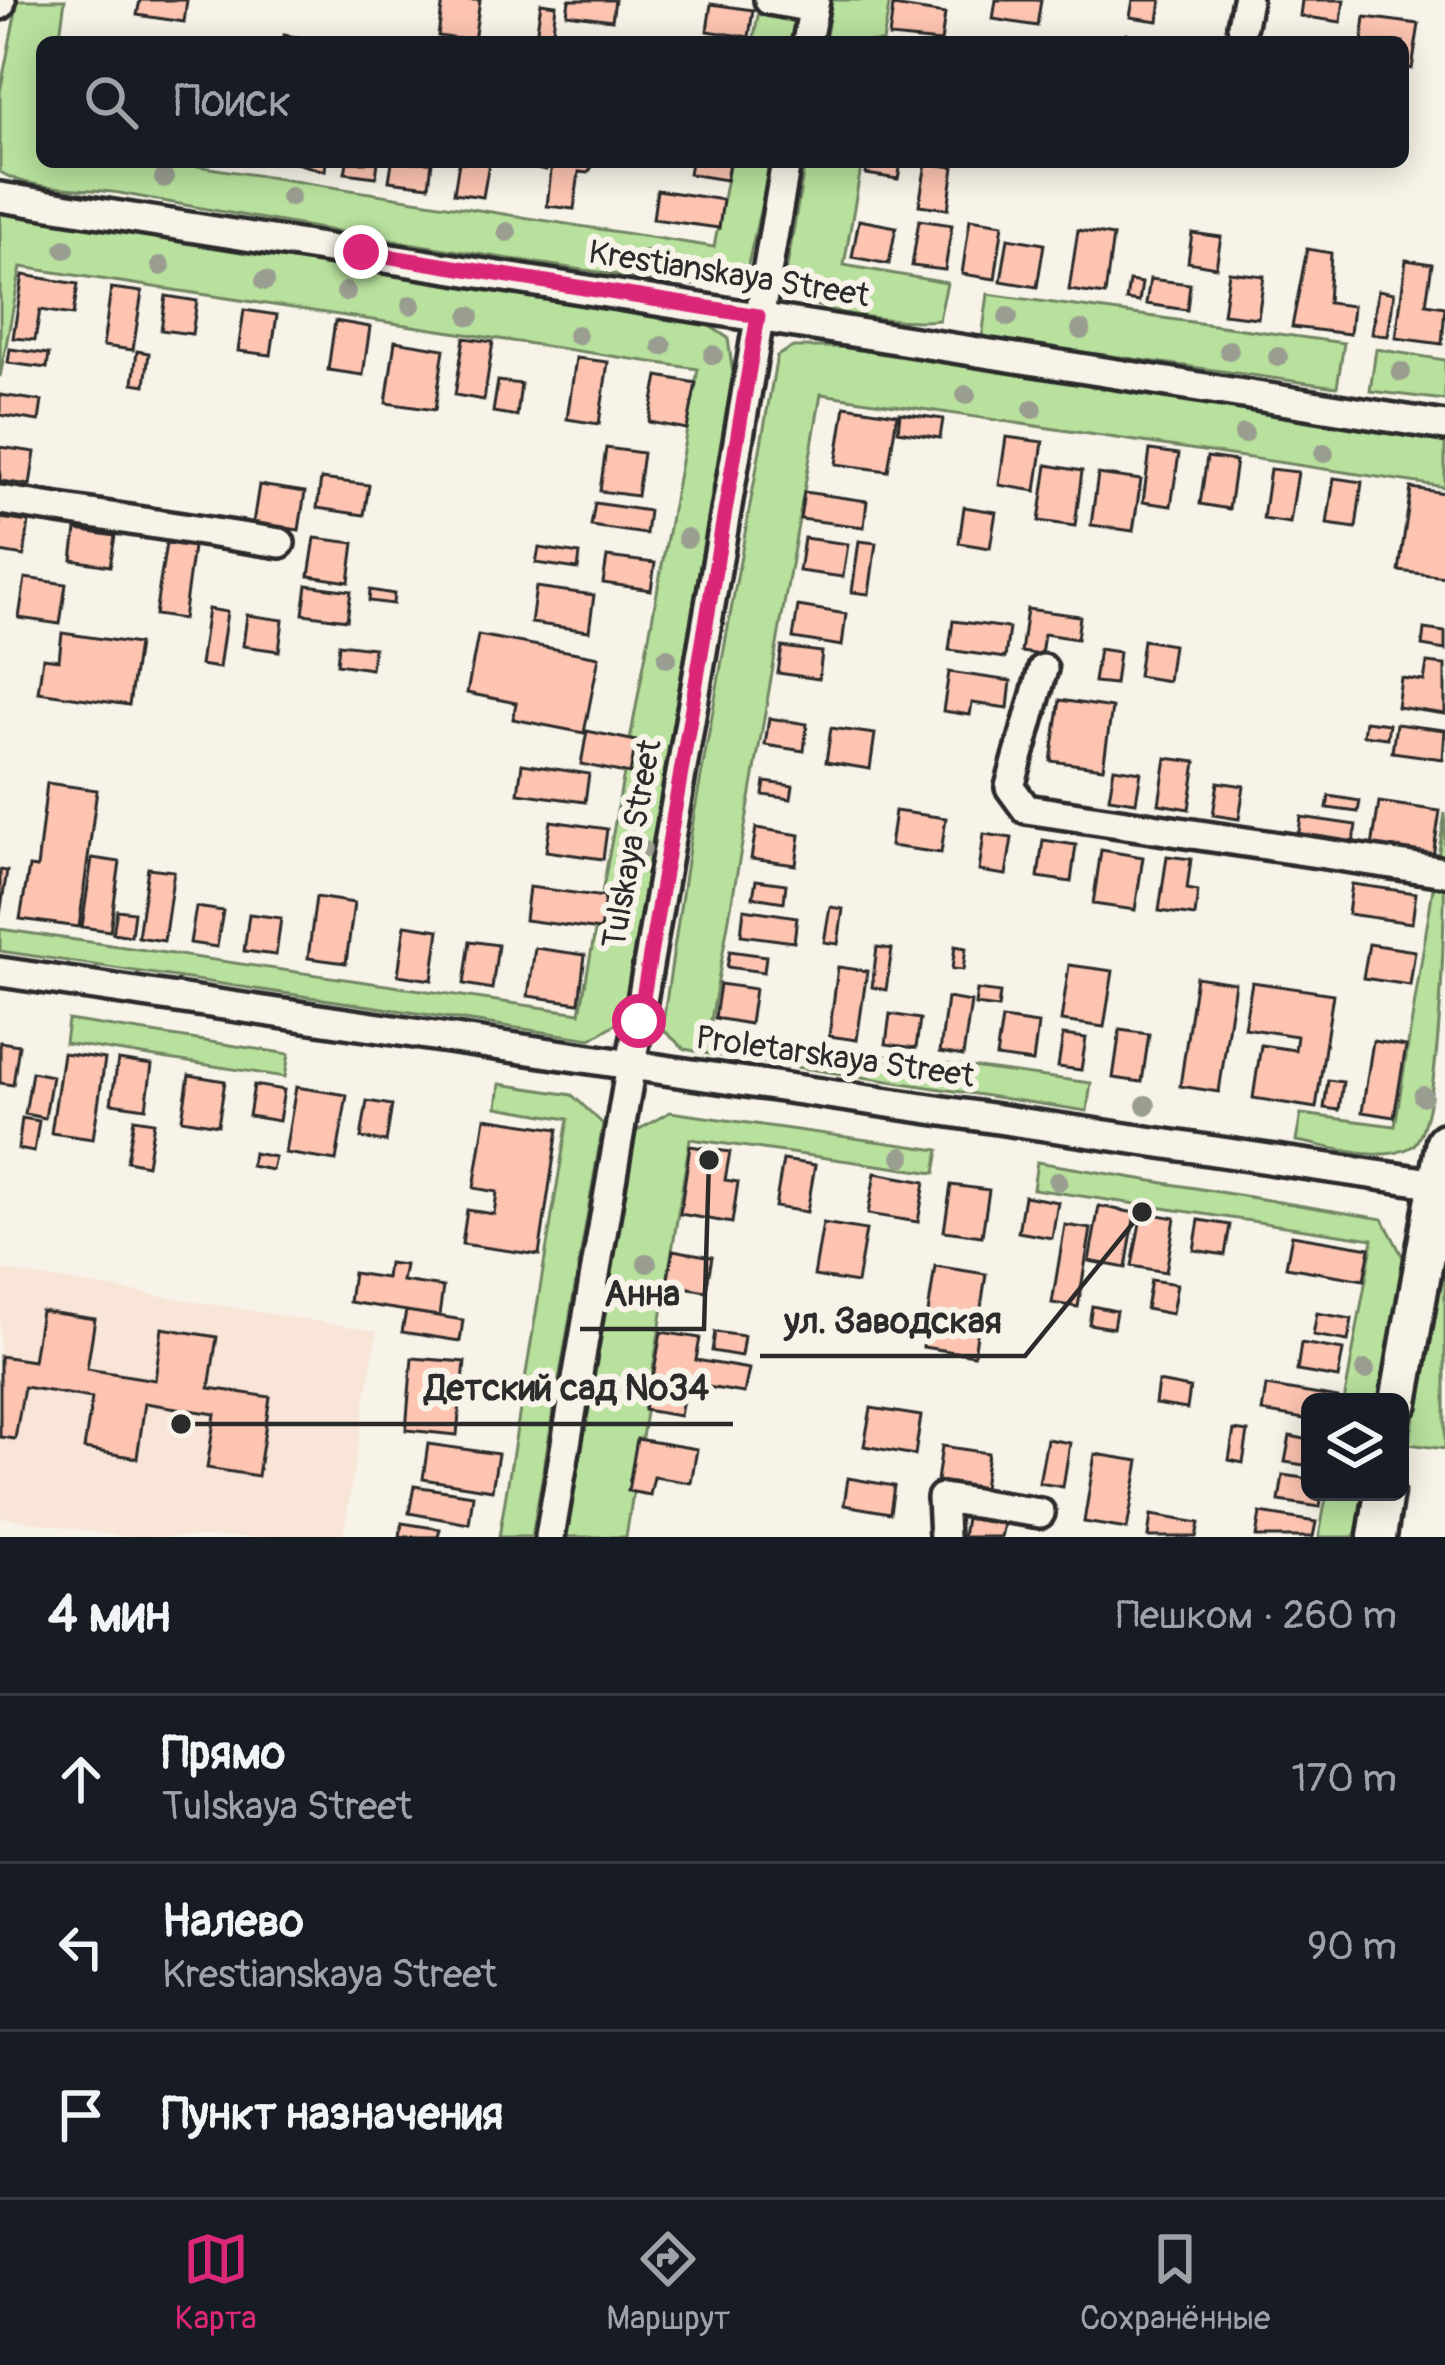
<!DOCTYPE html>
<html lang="ru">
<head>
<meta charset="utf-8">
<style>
	body { margin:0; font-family:Pangolin,sans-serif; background:#242831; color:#f1f3f6 }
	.controls { position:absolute; right:36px; bottom:36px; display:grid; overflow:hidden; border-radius:18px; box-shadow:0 6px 30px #0003 }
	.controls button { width:108px; height:108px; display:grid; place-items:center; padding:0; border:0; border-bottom:3px solid #363941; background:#171b24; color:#f1f3f6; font:60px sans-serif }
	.stop { position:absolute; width:36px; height:36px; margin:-27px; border:9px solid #db2777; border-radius:50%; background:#fff }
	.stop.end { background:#db2777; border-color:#fff; box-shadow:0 3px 12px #0008 }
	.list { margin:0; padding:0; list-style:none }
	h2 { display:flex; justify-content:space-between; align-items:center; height:156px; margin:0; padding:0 48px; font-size:51px }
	h2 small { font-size:39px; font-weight:400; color:#9ea1a6 }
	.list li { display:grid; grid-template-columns:78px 1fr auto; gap:36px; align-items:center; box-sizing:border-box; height:168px; padding:0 48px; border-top:3px solid #363941 }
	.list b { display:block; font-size:45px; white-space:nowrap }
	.list p { margin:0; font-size:39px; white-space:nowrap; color:#9ea1a6 }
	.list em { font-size:39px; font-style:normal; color:#9ea1a6 }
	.icon { flex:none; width:66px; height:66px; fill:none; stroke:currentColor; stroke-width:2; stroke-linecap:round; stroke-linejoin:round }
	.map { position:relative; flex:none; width:1445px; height:1537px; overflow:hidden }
	.search { position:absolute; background:#171b24; box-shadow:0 6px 30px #0003; left:36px; right:36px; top:36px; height:132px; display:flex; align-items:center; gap:30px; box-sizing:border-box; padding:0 42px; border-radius:18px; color:#9ea1a6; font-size:45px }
	.sheet { height:660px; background:#171b24 }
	nav { display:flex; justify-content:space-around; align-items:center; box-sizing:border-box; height:168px; border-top:3px solid #363941; background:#171b24; font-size:33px; color:#9ea1a6 }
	nav a { display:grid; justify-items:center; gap:6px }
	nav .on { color:#db2777 }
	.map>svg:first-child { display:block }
	.built { fill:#f8e5d8 }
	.green { fill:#b8e19d; stroke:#728664; stroke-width:3 }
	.building { fill:#fcc4b1; stroke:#2b2b2b; stroke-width:3 }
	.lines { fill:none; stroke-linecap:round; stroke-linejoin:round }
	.minor-casing { stroke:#2b2b2b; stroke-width:36 }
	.major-casing { stroke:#2b2b2b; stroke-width:45 }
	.minor { stroke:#f7f3e8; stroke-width:27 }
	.major { stroke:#f7f3e8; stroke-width:36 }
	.tree { fill:#9a9e90 }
	.route { stroke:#db2777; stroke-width:15 }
	.labels { text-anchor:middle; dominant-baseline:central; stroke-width:12; stroke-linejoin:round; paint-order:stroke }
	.street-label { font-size:33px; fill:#2b2b2b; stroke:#f7f3e8 }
	.leader { fill:none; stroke:#2b2b2b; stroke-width:4.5 }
	.callout-dot { fill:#2b2b2b; stroke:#f7f3e8; stroke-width:4.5 }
	.callout-label { font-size:36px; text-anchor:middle; font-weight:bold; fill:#2b2b2b; stroke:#f7f3e8; stroke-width:12; stroke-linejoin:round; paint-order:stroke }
</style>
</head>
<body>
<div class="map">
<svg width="1445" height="1537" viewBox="0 0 1445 1537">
	<rect width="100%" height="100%" fill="#f7f3e8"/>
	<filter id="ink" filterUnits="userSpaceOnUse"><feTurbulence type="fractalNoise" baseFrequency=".00833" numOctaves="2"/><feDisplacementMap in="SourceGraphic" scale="24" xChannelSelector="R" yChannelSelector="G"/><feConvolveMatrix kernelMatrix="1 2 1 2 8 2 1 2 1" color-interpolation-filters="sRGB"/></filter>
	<g filter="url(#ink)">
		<path class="built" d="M0 1270 377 1331 343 1537H126L0 1517Z"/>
		<path class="green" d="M18 0H65L59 42H42V162H172L714 247 730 162H771L747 269 724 284 685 285C498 258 311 229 125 194 85 186 35 193 0 172V92Z
			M761 0H801L793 42H753Z
			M832 0H890L883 42H825Z
			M805 162H862L844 265 947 283 939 320C904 324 805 315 784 285Z
			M0 212 702 321 728 338 733 374 622 1020 591 1039 0 951V929L580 1013 698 369 21 267 0 377Z
			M988 294 1344 343 1337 387 982 338Z
			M793 347H874L1299 413 1445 443V487L821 394 709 1032 1091 1083 1087 1111 709 1054 685 1049 662 1029 693 821 777 356Z
			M1376 349 1445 360V400L1370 391Z
			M1445 813C1445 872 1445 1116 1413 1146 1382 1165 1330 1146 1296 1141L1301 1114 1395 1126Z
			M68 1020 289 1054 285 1077 65 1043Z
			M500 1084 572 1095 603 1124 532 1537H499L568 1119 497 1107Z
			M670 1112 939 1150 935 1173 690 1139 626 1537H566L636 1131Z
			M1037 1162 1383 1219 1405 1261 1381 1402H1344L1373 1239 1033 1189Z
			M1445 1260V1449L1409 1444Z
			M1327 1492H1364L1355 1537H1319Z"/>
		<path class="building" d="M140 0H187L184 22 137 15Z
			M443 0H480L474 41 438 36Z
			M569 0H615L612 20 567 14Z
			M996 0H1041L1037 26 993 19Z
			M1133 0H1161L1158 21 1130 17Z
			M1302 0H1344L1341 22 1300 16Z
			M541 3 556 5 552 38 536 36Z
			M711 4 753 10 749 37 707 31Z
			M893 6 945 14 941 42 889 37Z
			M1365 17 1419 24 1412 69 1403 67V42H1362Z
			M1126 34 1184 42H1125Z
			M284 35 321 41V42H283Z
			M292 162H326L325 171Z
			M347 162H378L376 177 345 173Z
			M392 162H432L429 186 389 181Z
			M459 162 489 163 483 197 454 193Z
			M502 162H547L546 170Z
			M552 162H595L588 173 579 172 574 209 547 206Z
			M691 162H729L726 180 689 174Z
			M868 162 901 163 898 179 866 174Z
			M926 163 954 167 948 209 919 205Z
			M657 190 723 200 719 228 653 219Z
			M970 219 1003 224 995 279 962 274Z
			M859 220 896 227 889 264 852 257Z
			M919 220 952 225 945 270 912 266Z
			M1078 230 1113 236 1105 295 1069 290Z
			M1192 233 1221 237 1216 267 1188 262Z
			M1008 238 1044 244 1037 287 1001 281Z
			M1307 249 1331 253 1328 303 1353 306 1350 334 1292 327Z
			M1406 260 1432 264 1426 304 1445 307 1442 344 1396 338Z
			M1229 272 1264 276 1258 318 1223 314Z
			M23 275 78 284 73 315 40 310 35 340 13 338Z
			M1150 279 1190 284 1187 310 1146 304Z
			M1129 281 1142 283 1139 302 1126 300Z
			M111 288 142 292 133 350 103 346Z
			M1378 290 1394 293 1388 336 1372 334Z
			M166 296 197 301 192 334 161 330Z
			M244 310 277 315 271 355 238 351Z
			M335 321 370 327 363 375 328 370Z
			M464 338 493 342 484 400 455 395Z
			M395 341 444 349 435 410 386 403Z
			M10 349 49 354 47 368 8 363Z
			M137 351 149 353 145 385 133 383Z
			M576 358 608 362 599 424 567 419Z
			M658 376 696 383 687 429 649 422Z
			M498 381 521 384 517 416 493 412Z
			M0 395 42 401 39 421 0 415Z
			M845 406 897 414 888 471 836 464Z
			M900 413 943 419 940 438 898 431Z
			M1006 437 1043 442 1036 491 999 485Z
			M0 447 35 452 30 485 0 481Z
			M606 448 643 453 637 496 600 491Z
			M1150 450 1179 454 1171 506 1143 502Z
			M1207 457 1236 461 1229 509 1200 504Z
			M1047 465 1082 471 1075 526 1039 521Z
			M1270 469 1298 472 1290 523 1263 519Z
			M1098 474 1141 480 1133 531 1091 525Z
			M1334 478 1362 482 1356 528 1327 524Z
			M321 479 369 485 364 515 317 508Z
			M259 485 305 492 299 530 253 523Z
			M1411 488 1445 493V577L1399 571Z
			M804 492 867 501 864 527 800 519Z
			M595 503 649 511 646 534 591 526Z
			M964 507 996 512 990 548 959 543Z
			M0 518 29 522 24 556 0 552Z
			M76 530 115 536 110 566 72 560Z
			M315 538 354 543 349 582 309 576Z
			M804 538 848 544 843 577 799 571Z
			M859 541 876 543 869 594 852 592Z
			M166 543 193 547 183 619 155 615Z
			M539 548 580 554 578 569 536 563Z
			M607 557 655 563 651 590 603 583Z
			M25 578 66 584 60 624 19 618Z
			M307 585 351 591 347 620 303 614Z
			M536 587 594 595 589 631 531 623Z
			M370 590 394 594 393 604 369 601Z
			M798 606 846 614 842 646 793 638Z
			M208 609 227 612 219 668 200 665Z
			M1027 609 1080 616 1077 639 1044 634 1041 655 1021 652Z
			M247 615 283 620 279 651 243 646Z
			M953 621 1009 628 1005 658 949 650Z
			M1424 629 1445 632V650L1422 646Z
			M62 633 138 644 129 705 38 692 43 658 59 660Z
			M478 635 599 657 584 733 513 719 516 703 467 693Z
			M1143 640 1173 645 1168 681 1138 676Z
			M339 644 374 648 371 669 337 664Z
			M782 647 822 652 819 679 778 673Z
			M1099 649 1119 652 1115 684 1094 682Z
			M1427 663 1445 665V714L1397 707 1401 678 1424 681Z
			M949 672 1011 681 1008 708 972 703 970 715 943 711Z
			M1060 700 1112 708 1103 768 1051 761Z
			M769 718 807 724 804 751 765 745Z
			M1365 721 1389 724 1387 738 1363 735Z
			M1396 724 1445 730 1443 759 1392 752Z
			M831 728 875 734 870 769 826 762Z
			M587 731 636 741 630 774 581 764Z
			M1166 758 1196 762 1189 809 1159 804Z
			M522 764 589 774 585 802 518 793Z
			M1114 768 1141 772 1136 802 1109 798Z
			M765 782 793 786 791 799 763 795Z
			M1218 782 1244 786 1239 819 1213 815Z
			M47 783 97 790 79 927 20 919 29 867 37 868Z
			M1329 796 1360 801 1358 812 1327 808Z
			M1379 802 1440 811 1433 856 1372 847Z
			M895 811 946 818 941 853 890 846Z
			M1301 817 1356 825 1352 852 1297 845Z
			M551 821 607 829 603 859 546 851Z
			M756 828 800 835 796 865 751 859Z
			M984 834 1012 838 1006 875 979 871Z
			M1043 840 1076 845 1071 882 1038 877Z
			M1101 850 1143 857 1135 910 1093 904Z
			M1167 856 1191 859 1187 889 1198 891 1195 916 1159 911Z
			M92 858 120 862 110 931 82 927Z
			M148 868 174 871 164 941 138 937Z
			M0 870 7 871 0 914Z
			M756 880 786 884 784 902 753 897Z
			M1352 884 1416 893 1412 923 1348 914Z
			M529 887 605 897 600 930 525 920Z
			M316 897 354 903 346 963 308 958Z
			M196 907 223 911 217 947 190 943Z
			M830 907 843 909 838 944 824 942Z
			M744 909 797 917 794 942 741 935Z
			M117 910 134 912 131 936 113 933Z
			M249 914 281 918 276 955 244 951Z
			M405 925 439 930 432 980 398 975Z
			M470 941 498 945 492 989 464 984Z
			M1369 944 1415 951 1410 985 1363 978Z
			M955 946 966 948 963 970 952 969Z
			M877 947 892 949 886 990 872 987Z
			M535 948 585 955 579 1003 528 996Z
			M730 951 766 956 764 972 727 967Z
			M1069 965 1113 971 1104 1027 1061 1021Z
			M838 967 867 971 857 1040 829 1036Z
			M1196 977 1235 983 1219 1092 1180 1086Z
			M1252 982 1333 994 1316 1108 1253 1098 1261 1045 1295 1050 1297 1036 1244 1028Z
			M720 984 755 989 750 1024 715 1018Z
			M977 990 1000 993 998 1008 975 1005Z
			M947 998 971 1002 963 1056 940 1052Z
			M890 1014 920 1019 916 1048 886 1044Z
			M1002 1019 1038 1024 1033 1062 996 1057Z
			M1120 1030 1149 1034 1142 1082 1113 1078Z
			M1063 1035 1086 1038 1081 1070 1058 1067Z
			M1373 1041 1406 1046 1394 1117 1362 1112Z
			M0 1042 19 1045 13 1085 0 1083Z
			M63 1053 105 1059 93 1139 51 1133Z
			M118 1060 152 1065 146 1108 111 1103Z
			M32 1072 52 1076 45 1118 25 1114Z
			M189 1075 225 1081 218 1125 182 1119Z
			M1328 1080 1343 1082 1339 1110 1324 1108Z
			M254 1085 284 1090 279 1121 249 1116Z
			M296 1087 347 1095 336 1161 285 1153Z
			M367 1101 392 1105 386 1142 361 1138Z
			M22 1118 39 1121 34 1152 18 1149Z
			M485 1118 558 1129 539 1255 462 1244 467 1210 494 1214 497 1192 474 1188Z
			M134 1119 154 1122 147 1165 127 1161Z
			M690 1146 730 1152 725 1180 738 1182 732 1223 680 1214Z
			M253 1153 275 1157 272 1170 251 1166Z
			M783 1160 815 1165 807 1212 775 1207Z
			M875 1173 925 1182 918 1222 868 1214Z
			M951 1185 989 1190 982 1236 944 1231Z
			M1024 1196 1058 1202 1052 1238 1018 1232Z
			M1099 1206 1135 1213 1126 1268 1089 1261Z
			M1142 1212 1175 1218 1166 1272 1132 1266Z
			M1199 1220 1230 1225 1225 1255 1194 1250Z
			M823 1223 866 1230 857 1283 814 1276Z
			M1065 1225 1091 1229 1078 1307 1052 1303Z
			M1292 1235 1370 1248 1364 1280 1286 1267Z
			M673 1250 712 1257 706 1291 667 1284Z
			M388 1263 405 1265 402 1281 443 1287 439 1316 349 1302 353 1273 386 1278Z
			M935 1266 986 1274 974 1355 923 1347Z
			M1151 1280 1177 1284 1172 1314 1146 1309Z
			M1092 1306 1116 1311 1113 1328 1089 1324Z
			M41 1311 95 1319 87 1369 155 1380 162 1328 217 1337 209 1388 270 1397 258 1476 207 1468 215 1414 145 1403 137 1458 84 1449 92 1398 24 1387 15 1439 0 1437V1356L33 1361Z
			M406 1311 463 1320 460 1341 402 1332Z
			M1317 1313 1352 1319 1348 1341 1313 1335Z
			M661 1332 700 1338 696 1360 749 1369 744 1393 653 1378Z
			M715 1332 744 1336 741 1356 712 1351Z
			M1301 1343 1343 1350 1338 1378 1297 1371Z
			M412 1358 465 1362 462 1392 443 1391 442 1402 460 1403 457 1435 406 1430Z
			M649 1381 685 1387 680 1416 644 1410Z
			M1158 1382 1190 1388 1187 1409 1155 1404Z
			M1266 1386 1338 1398V1402H1310V1420L1262 1412Z
			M871 1408 921 1416 915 1455 864 1446Z
			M1234 1430 1248 1432 1243 1463 1229 1460Z
			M1290 1436 1310 1440V1466L1285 1462Z
			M637 1439 697 1449 691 1483 654 1477 650 1495 628 1491Z
			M1047 1439 1070 1443 1063 1487 1039 1483Z
			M428 1444 498 1454 492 1490 423 1479Z
			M942 1446 988 1453 983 1488 937 1481Z
			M1095 1454 1139 1461 1127 1529 1084 1522Z
			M1283 1475 1310 1479V1492H1322L1320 1507 1279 1501Z
			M848 1478 894 1486 890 1513 844 1505Z
			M414 1486 473 1495 469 1524 409 1513Z
			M1260 1513 1316 1522 1313 1537H1256Z
			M1151 1515 1199 1523 1196 1537H1148Z
			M966 1518 1004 1524 1001 1537H963Z
			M402 1523 440 1529 438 1537H400Z"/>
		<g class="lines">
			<g class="minor-casing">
				<path id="minor" d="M769 0 813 8
					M0 5 1 0
					M1242 25 1247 0
					M807 42 815 0
					M0 197 1445 426
					M0 500 280 543
					M1043 669 1010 787 1026 809 1445 872
					M0 972 1445 1185
					M550 1537 786 162
					M944 1537 942 1498 1040 1513"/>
			</g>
			<g class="major-casing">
				<path id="major" d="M1399 1402 1445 1142
					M1377 1537 1384 1492"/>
			</g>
			<use href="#minor" class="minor"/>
			<use href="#major" class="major"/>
		</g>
		<g class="tree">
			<circle cx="164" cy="178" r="10"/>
			<circle cx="290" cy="197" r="10"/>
			<circle cx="507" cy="232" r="10"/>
			<circle cx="65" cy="249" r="10"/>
			<circle cx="648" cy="259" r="10"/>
			<circle cx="161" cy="266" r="10"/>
			<circle cx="265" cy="281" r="10"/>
			<circle cx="346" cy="292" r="10"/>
			<circle cx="411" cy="305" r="10"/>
			<circle cx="470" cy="316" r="10"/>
			<circle cx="1008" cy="317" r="10"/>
			<circle cx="1081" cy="330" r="10"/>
			<circle cx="577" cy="335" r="10"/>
			<circle cx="662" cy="346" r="10"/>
			<circle cx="1229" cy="350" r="10"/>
			<circle cx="713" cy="355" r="10"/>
			<circle cx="1278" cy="357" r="10"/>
			<circle cx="1401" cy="372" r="10"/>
			<circle cx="966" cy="395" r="10"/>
			<circle cx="1033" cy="409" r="10"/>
			<circle cx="1244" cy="434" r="10"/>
			<circle cx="1324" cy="453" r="10"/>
			<circle cx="687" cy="538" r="10"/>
			<circle cx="667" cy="658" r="10"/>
			<circle cx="642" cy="849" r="10"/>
			<circle cx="708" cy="1039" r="10"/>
			<circle cx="1423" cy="1096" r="10"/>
			<circle cx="1146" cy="1105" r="10"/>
			<circle cx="902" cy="1157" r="10"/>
			<circle cx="1058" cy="1181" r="10"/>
			<circle cx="647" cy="1263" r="10"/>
			<circle cx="1365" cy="1370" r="10"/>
		</g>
	</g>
	<g class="lines" filter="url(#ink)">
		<path class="route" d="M361 252 758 316 639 1021"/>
	</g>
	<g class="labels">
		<g class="street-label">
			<text transform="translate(729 274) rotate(9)">Krestianskaya Street</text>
			<text transform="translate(632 844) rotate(-80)">Tulskaya Street</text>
			<text transform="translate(835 1057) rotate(8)">Proletarskaya Street</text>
		</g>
	</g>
	<path class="leader" d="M709 1160L704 1329H580M1142 1212L1025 1356H760M181 1424L400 1424H733"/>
	<g class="callout-dot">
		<circle cx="709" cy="1160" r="12"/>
		<circle cx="1142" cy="1212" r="12"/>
		<circle cx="181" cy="1424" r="12"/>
	</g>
	<g class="callout-label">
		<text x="642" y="1306">Анна</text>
		<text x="893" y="1333">ул. Заводская</text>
		<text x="567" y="1400">Детский сад №34</text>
	</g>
</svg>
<div class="controls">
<button><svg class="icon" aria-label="layers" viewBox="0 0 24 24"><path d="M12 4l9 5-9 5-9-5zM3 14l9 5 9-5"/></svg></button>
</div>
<div class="stop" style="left:639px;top:1021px"></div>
<div class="stop end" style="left:361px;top:252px"></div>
<div class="search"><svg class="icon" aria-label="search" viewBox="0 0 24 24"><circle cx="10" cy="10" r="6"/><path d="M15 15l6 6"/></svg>Поиск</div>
</div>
<section class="sheet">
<h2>4 мин<small>Пешком · 260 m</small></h2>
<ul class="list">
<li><svg class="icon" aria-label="ahead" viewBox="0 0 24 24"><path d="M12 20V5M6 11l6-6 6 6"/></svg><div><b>Прямо</b><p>Tulskaya Street</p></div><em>170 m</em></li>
<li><svg class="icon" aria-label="left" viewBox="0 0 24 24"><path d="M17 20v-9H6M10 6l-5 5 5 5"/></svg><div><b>Налево</b><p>Krestianskaya Street</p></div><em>90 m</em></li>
<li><svg class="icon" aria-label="arrive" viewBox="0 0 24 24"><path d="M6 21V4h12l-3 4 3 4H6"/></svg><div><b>Пункт назначения</b></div></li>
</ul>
</section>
<nav>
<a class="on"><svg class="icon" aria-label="map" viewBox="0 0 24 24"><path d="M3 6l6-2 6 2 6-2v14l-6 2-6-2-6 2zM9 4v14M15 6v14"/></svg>Карта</a>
<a><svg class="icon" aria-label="directions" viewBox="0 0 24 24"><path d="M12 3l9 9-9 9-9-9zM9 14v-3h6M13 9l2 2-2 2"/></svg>Маршрут</a>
<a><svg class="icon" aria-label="saved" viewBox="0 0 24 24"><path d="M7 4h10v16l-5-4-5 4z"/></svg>Сохранённые</a>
</nav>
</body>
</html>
